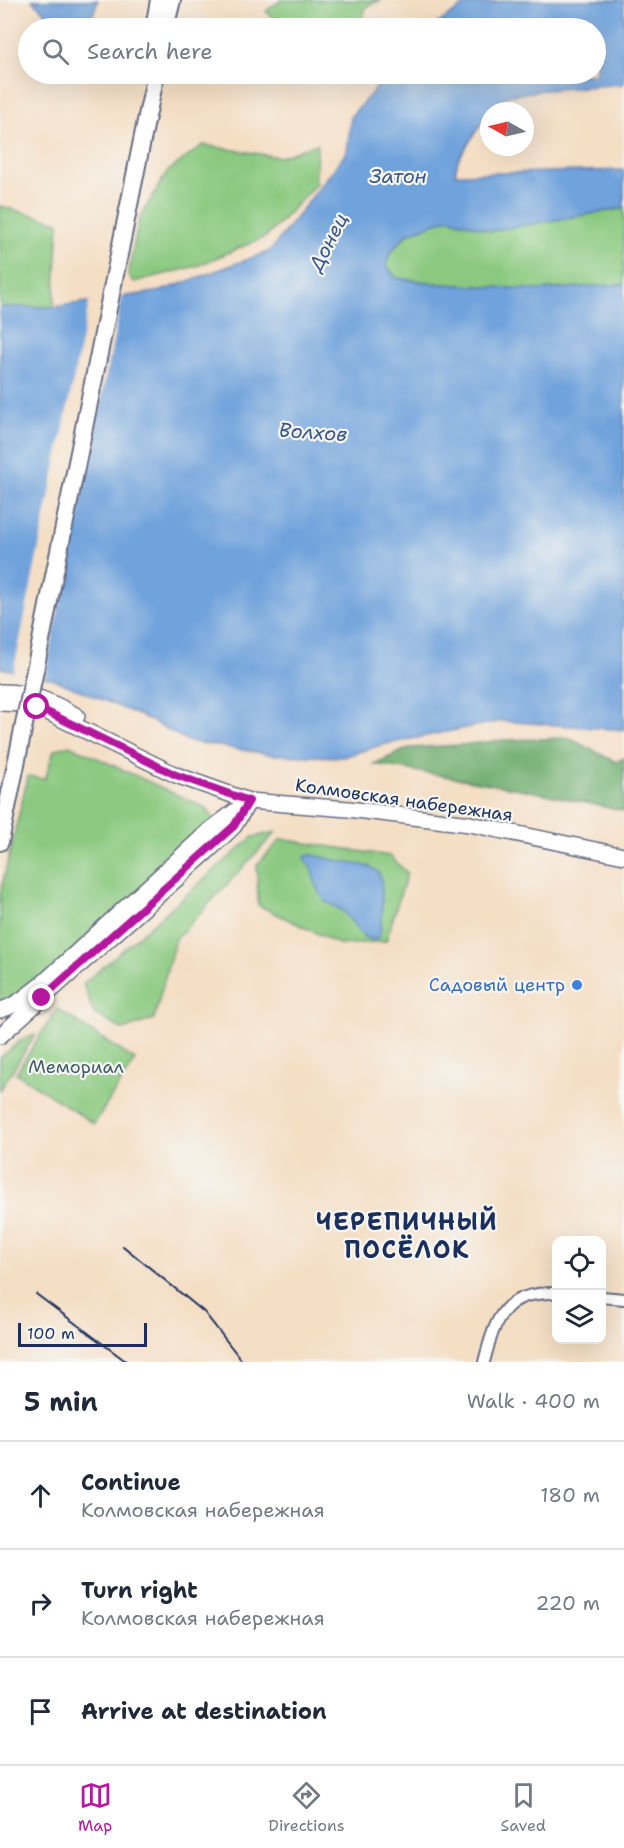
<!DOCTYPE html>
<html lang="en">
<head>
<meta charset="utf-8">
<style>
	body { margin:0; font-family:"Shantell Sans",sans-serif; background:#f2f2f3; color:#1f2937 }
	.controls { position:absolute; right:18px; bottom:18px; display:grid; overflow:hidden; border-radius:12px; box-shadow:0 6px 24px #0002 }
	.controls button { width:54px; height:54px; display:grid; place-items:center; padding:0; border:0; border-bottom:2px solid #e0e1e3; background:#fff; color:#1f2937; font:30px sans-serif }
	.compass { position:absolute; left:480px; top:102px; width:54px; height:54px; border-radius:50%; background:#fff; box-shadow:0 6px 24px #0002; rotate:278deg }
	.scale { position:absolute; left:18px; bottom:15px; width:129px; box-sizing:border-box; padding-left:6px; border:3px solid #1b2f5e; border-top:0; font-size:16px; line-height:21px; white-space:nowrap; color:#1b2f5e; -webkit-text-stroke:4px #f6f6f2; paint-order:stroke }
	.stop { position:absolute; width:18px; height:18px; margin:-14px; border:4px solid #b5179e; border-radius:50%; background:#fff }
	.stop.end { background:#b5179e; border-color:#fff; box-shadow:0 2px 6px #0008 }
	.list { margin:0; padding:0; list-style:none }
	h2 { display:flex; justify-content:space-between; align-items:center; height:78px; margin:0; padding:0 24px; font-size:26px }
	h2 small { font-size:20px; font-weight:400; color:#747a83 }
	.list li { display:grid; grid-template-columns:39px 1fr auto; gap:18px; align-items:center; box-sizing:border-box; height:108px; padding:0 24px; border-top:2px solid #e0e1e3 }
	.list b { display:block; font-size:22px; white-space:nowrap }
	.list p { margin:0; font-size:20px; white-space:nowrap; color:#747a83 }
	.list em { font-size:20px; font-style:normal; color:#747a83 }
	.icon { flex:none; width:33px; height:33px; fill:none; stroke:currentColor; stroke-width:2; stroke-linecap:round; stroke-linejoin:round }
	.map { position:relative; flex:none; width:624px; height:1362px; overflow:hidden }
	.search { position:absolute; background:#fff; box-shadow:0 6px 24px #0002; left:18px; right:18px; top:18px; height:66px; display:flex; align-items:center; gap:15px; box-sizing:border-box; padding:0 21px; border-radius:33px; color:#747a83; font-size:22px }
	.sheet { height:402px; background:#fff }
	nav { display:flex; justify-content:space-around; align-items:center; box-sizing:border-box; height:84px; border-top:2px solid #e0e1e3; background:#fff; font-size:16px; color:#747a83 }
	nav a { display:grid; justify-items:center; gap:3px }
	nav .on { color:#b5179e }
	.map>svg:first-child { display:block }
	.green { fill:#8ac97f; stroke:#527c6e; stroke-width:1.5 }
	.forest { fill:#6fad6e; stroke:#456e66; stroke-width:1.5 }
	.water { fill:#6fa2db; stroke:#45689c; stroke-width:1.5 }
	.pier { fill:#f4dec4 }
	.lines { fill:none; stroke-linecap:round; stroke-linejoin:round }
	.minor-casing { stroke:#676c82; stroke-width:14 }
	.secondary-casing { stroke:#676c82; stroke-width:18 }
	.primary-casing { stroke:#676c82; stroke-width:20 }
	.minor { stroke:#fff; stroke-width:10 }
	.secondary { stroke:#fff; stroke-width:15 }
	.primary { stroke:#fff; stroke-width:16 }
	.rail { stroke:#1b2f5e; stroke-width:2 }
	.primary-bridge-casing { stroke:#676c82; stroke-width:20; stroke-linecap:butt }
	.primary-bridge { stroke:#fff; stroke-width:16 }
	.route { stroke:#b5179e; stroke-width:8 }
	.shop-dot { fill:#3f7fe0; stroke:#f6f6f2; stroke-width:2 }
	.labels { text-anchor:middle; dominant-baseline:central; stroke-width:4.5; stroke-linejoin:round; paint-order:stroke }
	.street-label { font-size:18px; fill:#1b2f5e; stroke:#f6f6f2 }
	.shop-label { font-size:18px; fill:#366cbe; stroke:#f6f6f2; text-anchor:end }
	.park-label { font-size:18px; fill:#3c5d68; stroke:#f6f6f2 }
	.water-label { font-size:20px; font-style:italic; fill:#38578a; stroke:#f6f6f2 }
	.district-label { font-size:24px; font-weight:bold; letter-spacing:1.5px; fill:#1b2f5e; stroke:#f6f6f2 }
</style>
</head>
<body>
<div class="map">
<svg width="624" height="1362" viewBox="0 0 624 1362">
	<rect width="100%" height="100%" fill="#f6f6f2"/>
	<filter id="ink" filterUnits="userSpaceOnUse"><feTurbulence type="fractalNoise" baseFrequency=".0167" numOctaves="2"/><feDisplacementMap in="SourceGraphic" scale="12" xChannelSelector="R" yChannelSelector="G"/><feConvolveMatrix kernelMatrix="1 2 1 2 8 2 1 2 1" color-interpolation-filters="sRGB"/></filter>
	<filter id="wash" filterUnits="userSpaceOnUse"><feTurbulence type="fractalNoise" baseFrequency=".008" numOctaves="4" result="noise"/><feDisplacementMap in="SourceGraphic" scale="24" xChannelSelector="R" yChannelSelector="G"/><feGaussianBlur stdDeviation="1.35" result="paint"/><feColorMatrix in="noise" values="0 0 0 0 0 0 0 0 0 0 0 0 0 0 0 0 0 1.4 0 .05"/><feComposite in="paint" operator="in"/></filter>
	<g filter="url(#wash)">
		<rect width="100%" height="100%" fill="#f4dec4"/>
		<path class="green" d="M281 0H381L367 6 358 28H283L266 11Z
			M317 144 316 184 267 236 197 266 134 282 128 275 139 219 167 172 203 145 279 157Z
			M0 206 59 222 54 307H0Z
			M624 208V284L539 290 442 284 396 278 386 265 390 253 407 234 449 218 491 231Z
			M69 745 206 808 215 821 41 980 0 1005V894L28 776 45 779 54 750Z
			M276 832 175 940 154 1019 123 1030 94 1014 83 984 253 837Z
			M281 839 390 856 407 873 386 941 341 945 258 905 257 865Z
			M57 1009 135 1060 94 1124 16 1073Z
			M35 1035 0 1090V1058L22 1039Z"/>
		<path class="forest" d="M569 738 616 762 624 758V811L530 791 374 764 409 748 460 745 503 740Z"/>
		<path class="water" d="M32 0H98L88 28H61Z
			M511 0H624V84L544 90 507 96 489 111 458 160 455 174 624 170V208L491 231 449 218 407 234 390 253 386 265 396 278 442 284 539 290 624 284V730L501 721 381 745 343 757 273 755 188 741 148 719 53 679 0 668V307H54L161 291 270 251 347 152 351 116 389 74H596V28H431L463 6Z
			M311 855 371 867C372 868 379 872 379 873 384 880 382 929 379 938L371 940 364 937 342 910 326 902 318 891 311 868 305 860 306 856Z"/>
		<path class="pier" d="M123 293 44 680 13 674 90 298Z"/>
	</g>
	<g filter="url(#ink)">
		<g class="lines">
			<g class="minor-casing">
				<path id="minor" d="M602 1297 624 1299
					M484 1362C496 1316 504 1292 556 1293"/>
			</g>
			<g class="secondary-casing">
				<path id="secondary" d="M0 692C29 691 52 702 77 716
					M0 703 24 704 37 707 176 775 249 801 348 809 470 824 624 856
					M0 1010C15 1007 30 993 42 984L210 830 242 806
					M0 1036 209 850 234 826 249 801"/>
			</g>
			<g class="primary-casing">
				<path id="primary" d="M154 28 159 0
					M165 28 172 0
					M146 121 156 74
					M0 842 15 769"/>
			</g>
			<use href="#minor" class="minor"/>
			<use href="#secondary" class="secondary"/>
			<use href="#primary" class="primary"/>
			<path class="rail" d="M123 1246 204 1312 243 1362
				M36 1294 127 1362"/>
			<g class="primary-bridge-casing">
				<path id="primary-bridge" d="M15 769 146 121"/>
			</g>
			<use href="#primary-bridge" class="primary-bridge"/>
		</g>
	</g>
	<g class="lines" filter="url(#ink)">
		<path class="route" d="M37 707 176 775 249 801 234 826 42 998"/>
	</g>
	<circle class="shop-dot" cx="577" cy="985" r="6"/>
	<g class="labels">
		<g class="street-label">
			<text transform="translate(404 800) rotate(8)">Колмовская набережная</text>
		</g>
		<g class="shop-label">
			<text x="565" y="985">Садовый центр</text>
		</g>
		<g class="park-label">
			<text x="76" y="1067">Мемориал</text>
		</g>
		<g class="water-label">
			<text x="398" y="176">Затон</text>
			<text transform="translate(328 242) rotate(-63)">Донец</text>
			<text transform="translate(313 432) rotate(4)">Волхов</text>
		</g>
		<g class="district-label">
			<text x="407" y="1222">ЧЕРЕПИЧНЫЙ<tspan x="407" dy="28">ПОСЁЛОК</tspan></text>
		</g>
	</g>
</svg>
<div class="controls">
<button><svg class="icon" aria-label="locate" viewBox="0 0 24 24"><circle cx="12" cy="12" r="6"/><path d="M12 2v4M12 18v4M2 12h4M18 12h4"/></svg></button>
<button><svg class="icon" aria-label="layers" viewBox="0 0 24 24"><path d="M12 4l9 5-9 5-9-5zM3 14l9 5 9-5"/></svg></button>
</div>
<svg class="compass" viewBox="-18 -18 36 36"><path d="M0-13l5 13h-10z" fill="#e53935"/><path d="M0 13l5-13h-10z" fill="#747a83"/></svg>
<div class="scale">100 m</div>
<div class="stop" style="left:37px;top:707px"></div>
<div class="stop end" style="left:42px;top:998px"></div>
<div class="search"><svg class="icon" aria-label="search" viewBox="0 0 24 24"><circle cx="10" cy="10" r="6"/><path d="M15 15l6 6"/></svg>Search here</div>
</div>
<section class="sheet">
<h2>5 min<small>Walk · 400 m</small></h2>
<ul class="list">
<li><svg class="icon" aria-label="ahead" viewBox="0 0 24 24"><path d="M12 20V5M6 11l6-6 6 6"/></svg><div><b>Continue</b><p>Колмовская набережная</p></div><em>180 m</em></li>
<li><svg class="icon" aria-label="right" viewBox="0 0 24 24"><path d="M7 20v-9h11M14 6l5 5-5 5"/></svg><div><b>Turn right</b><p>Колмовская набережная</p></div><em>220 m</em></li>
<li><svg class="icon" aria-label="arrive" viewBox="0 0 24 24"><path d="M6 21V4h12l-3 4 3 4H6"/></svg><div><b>Arrive at destination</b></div></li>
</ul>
</section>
<nav>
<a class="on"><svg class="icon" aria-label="map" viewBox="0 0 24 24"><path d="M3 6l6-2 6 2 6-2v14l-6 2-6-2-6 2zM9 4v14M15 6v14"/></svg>Map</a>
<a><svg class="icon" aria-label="directions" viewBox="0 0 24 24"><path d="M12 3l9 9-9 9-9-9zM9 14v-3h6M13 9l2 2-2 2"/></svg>Directions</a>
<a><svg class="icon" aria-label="saved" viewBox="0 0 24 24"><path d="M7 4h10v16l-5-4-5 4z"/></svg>Saved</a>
</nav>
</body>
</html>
